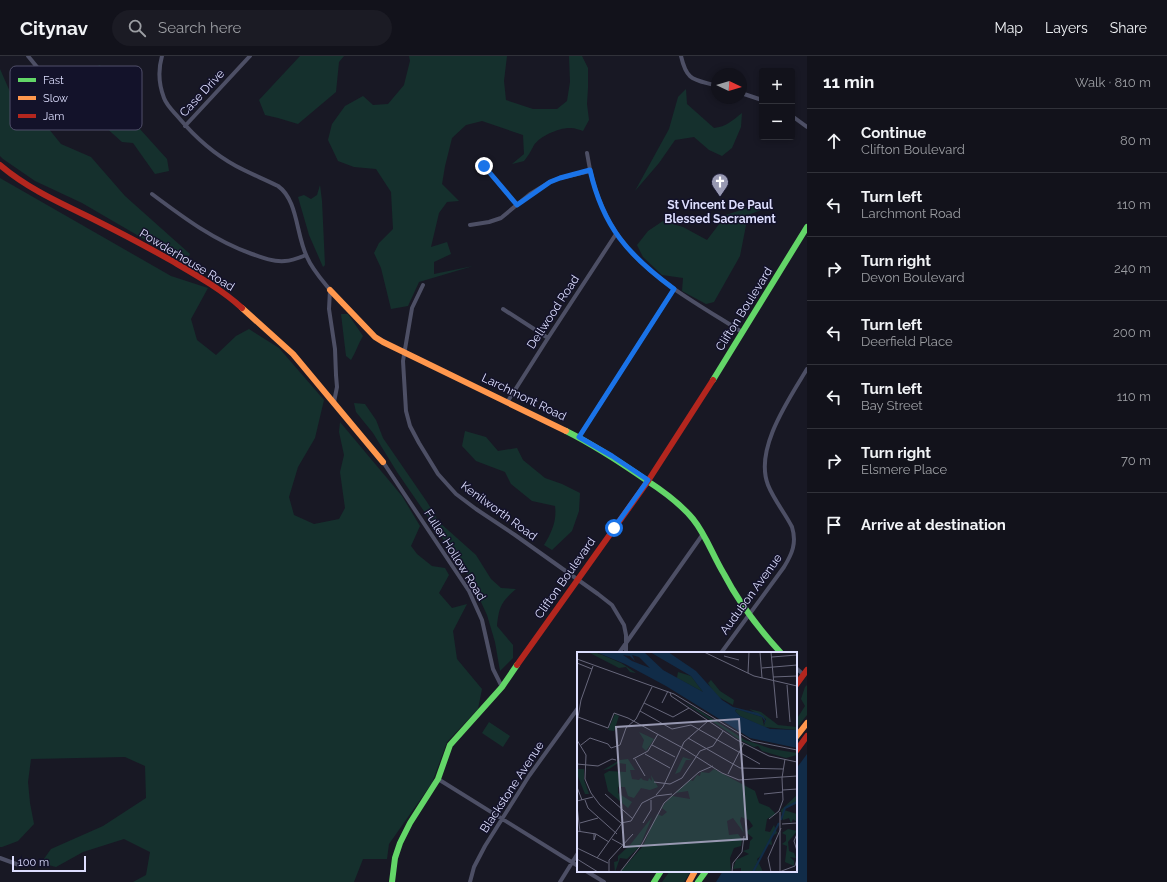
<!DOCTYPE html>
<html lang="en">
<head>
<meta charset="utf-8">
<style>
	body { margin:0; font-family:Raleway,sans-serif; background:#1b1b24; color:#f1f3f6 }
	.controls { position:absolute; right:12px; top:12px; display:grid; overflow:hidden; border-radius:4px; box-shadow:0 2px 6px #0003 }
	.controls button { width:36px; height:36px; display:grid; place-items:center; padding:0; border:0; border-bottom:1px solid #31323a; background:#12121b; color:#f1f3f6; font:20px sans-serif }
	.compass { position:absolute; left:711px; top:12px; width:36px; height:36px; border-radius:50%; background:#12121b; box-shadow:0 2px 6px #0003; rotate:94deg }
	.scale { position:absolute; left:12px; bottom:10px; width:74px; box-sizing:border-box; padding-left:4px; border:2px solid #dddefe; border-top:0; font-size:11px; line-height:14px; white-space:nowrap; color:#dddefe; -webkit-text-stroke:3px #13122a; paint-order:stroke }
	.stop { position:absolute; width:12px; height:12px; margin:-9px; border:3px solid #1a73e8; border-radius:50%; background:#fff }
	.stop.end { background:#1a73e8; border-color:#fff; box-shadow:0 1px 4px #0008 }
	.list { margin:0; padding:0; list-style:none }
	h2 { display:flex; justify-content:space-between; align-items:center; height:52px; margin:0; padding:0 16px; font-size:17px }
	h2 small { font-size:13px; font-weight:400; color:#9c9ea3 }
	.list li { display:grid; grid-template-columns:26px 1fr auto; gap:12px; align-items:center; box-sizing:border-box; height:64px; padding:0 16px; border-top:1px solid #31323a }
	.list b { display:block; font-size:15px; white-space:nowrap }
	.list p { margin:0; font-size:13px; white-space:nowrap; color:#9c9ea3 }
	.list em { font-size:13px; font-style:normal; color:#9c9ea3 }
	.icon { flex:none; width:22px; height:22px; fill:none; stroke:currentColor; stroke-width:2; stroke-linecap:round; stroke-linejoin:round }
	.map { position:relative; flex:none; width:807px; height:826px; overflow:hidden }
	header { display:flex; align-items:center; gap:24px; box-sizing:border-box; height:56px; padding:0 20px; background:#12121b; border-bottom:1px solid #31323a }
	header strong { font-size:19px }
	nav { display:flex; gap:22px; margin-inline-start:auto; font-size:14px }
	.search { width:280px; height:36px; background:#1b1b24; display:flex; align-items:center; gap:10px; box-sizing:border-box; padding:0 14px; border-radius:22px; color:#9c9ea3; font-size:15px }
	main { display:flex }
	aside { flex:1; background:#12121b }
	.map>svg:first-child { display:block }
	.green { fill:#15302d }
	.water { fill:#112c48 }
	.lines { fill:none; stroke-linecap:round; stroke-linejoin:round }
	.street { stroke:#4d4f65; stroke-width:4 }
	.fast { stroke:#63d668; stroke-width:6 }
	.slow { stroke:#ff974d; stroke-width:6 }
	.jam { stroke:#b3261e; stroke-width:6 }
	.route { stroke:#1a73e8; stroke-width:5 }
	.labels { text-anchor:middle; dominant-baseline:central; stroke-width:3; stroke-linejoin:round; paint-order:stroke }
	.street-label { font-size:12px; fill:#dddefe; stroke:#13122a }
	.poi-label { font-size:12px; font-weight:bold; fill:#dddefe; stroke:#13122a }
	.inset-river { fill:none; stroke:#112c48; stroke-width:2 }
	.inset-road { fill:none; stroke:#67677b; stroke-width:1 }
	.view { fill:#9899b2; fill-opacity:0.15; stroke:#9899b2; stroke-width:2 }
	.inset-edge { fill:none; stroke:#dddefe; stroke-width:2 }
	.key { fill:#13122a; stroke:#504f6a; stroke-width:1 }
	.key-label { font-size:11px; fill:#dddefe }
</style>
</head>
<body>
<header>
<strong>Citynav</strong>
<div class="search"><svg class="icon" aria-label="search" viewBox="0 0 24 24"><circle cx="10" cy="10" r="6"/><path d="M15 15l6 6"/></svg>Search here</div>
<nav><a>Map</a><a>Layers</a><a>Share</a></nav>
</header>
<main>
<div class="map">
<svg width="807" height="826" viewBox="0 0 807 826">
	<rect width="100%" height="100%" fill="#181824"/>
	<path class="green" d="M300 0H344L339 6 336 36 298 68 278 62 265 59 259 44Z
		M409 0H507L504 25 506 44 533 53H557L567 45 570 26 569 0H582L588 12V32L587 48 589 64 583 75C580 74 575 72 571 72 560 71 540 80 534 89 531 95 528 100 524 105L512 108 524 98 523 79 482 65 466 69 452 82 445 110 442 128 459 145 447 146 439 157 431 191 447 186 451 198 434 206V218L473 210 419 226 408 250 391 253 381 212 374 197 379 187 393 173 391 136 376 113 354 111 338 105 328 84 332 68 345 50 363 40 373 49 388 48 404 29 410 5Z
		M99 9 115 17 116 35 127 42 139 72 167 103 169 115 155 118 133 87 122 86 103 69 107 55 105 46 88 22Z
		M0 13 11 38 27 46 61 88 91 101 125 140 190 198 185 207 82 147 35 125 3 103 0 100Z
		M686 33 687 48 714 72C726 71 733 64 742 57L741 71 732 92 722 100 709 94 694 81 675 84 659 107 635 135 669 73 678 41Z
		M0 122 171 220 208 232 191 263 197 284 216 299 236 280 249 273 279 292 324 344 315 382 298 411 289 441 294 459 314 468 339 463 345 452 340 416 344 399 339 376 340 366 402 440 420 470 411 490 417 498 432 510 445 512 449 519 439 537 452 552 467 548 453 575 457 603 482 633 478 653 447 686 432 727 389 788 387 803H363L354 826H133L146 819 150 796 124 783 83 796 56 811 41 807 51 793 103 770 146 742 145 710 125 701 31 703 28 726 30 747 34 768 18 785 2 791H0Z
		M320 129 322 145 325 209 323 211 309 179 298 141 304 139 311 143 317 139Z
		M750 151H769L748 159 740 200 714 246 706 248 682 235 683 222 662 219 643 201 637 189 648 175 663 165 683 171 707 184 726 159Z
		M341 258H348L363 280C358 288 356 296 351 304L346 300Z
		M354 347 365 348 376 364 383 382 427 446 439 466 476 499 491 523 501 532 516 533C501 546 499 551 497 570L513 589V602L500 615 495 586 487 559 470 522 397 416 373 377 356 356Z
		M465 375 486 381 498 395 517 392 523 404 545 422 562 428 580 437 579 455 572 475 552 494 544 489C552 476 557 464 555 450L532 445 511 428 505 416 476 405 462 390Z
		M807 629V659L796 673V664L805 650 801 643 805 631Z
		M489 666 510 680 503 691 482 677Z
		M670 815H691L684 826H662Z"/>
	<path class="water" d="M807 698V826H716L723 815H796V713Z"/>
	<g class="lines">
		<path class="street" d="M28 0 82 66
			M162 0C158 14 159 29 164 42 167 50 174 56 179 62 195 81 214 98 236 110 249 117 264 123 278 130 298 144 296 179 307 201 312 213 321 223 330 234L329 253 335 293 336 319 337 331 334 346
			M681 0C687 26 694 23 717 30
			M741 37 762 44
			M792 60 807 71
			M185 70 250 0
			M587 97C602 198 664 227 742 276
			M484 110 517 149
			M152 138C184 162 215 185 252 198 263 202 274 206 285 205 292 205 299 202 306 199
			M470 169 489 166 501 162 530 138 550 126 560 122 590 115
			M423 229 412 252 403 305 406 355 410 370 419 387 438 418 456 438 476 453 515 479 598 538 612 549 624 569 626 579V597
			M503 253 548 282
			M508 345 548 282 616 178
			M579 381 674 233
			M383 406 469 535 482 564 493 613 502 631
			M619 597 703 478
			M721 597 784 511C792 498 797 487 792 471 785 457 774 444 768 429 754 393 789 343 807 313
			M796 612 804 619
			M438 723 578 810
			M0 802 19 809
			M586 815 604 826
			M470 826 474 811 485 790 529 720 578 652
			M560 826 578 797"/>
		<path class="fast" d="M713 324 807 171
			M566 375C594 389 620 406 646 424 663 435 680 447 693 463 706 479 713 500 724 518 739 547 759 573 781 597
			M392 826 395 802 400 787 410 767 438 723 450 689 502 631 517 609
			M654 826 661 815
			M698 826 706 815"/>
		<path class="slow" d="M330 234 375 281 383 286 566 375
			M242 252 293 298 383 406
			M796 681 807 667
			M689 826 695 815"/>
		<path class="jam" d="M0 109C27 132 58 146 89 161 117 175 144 189 172 205 196 219 221 233 242 252
			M517 609 648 425 713 324
			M796 629 807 614
			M796 695 807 680"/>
	</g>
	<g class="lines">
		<path class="route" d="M484 110 517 149 550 126 560 122 590 114C603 171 628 199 674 233L579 381 612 400 648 424 614 472"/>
	</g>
	<defs>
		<g id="church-pin" transform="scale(0.9)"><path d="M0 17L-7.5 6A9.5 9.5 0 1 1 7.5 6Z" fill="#9899b2" stroke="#13122a"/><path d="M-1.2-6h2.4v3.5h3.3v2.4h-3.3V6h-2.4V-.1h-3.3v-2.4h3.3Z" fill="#fff"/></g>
	</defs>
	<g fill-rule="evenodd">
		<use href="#church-pin" x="720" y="126"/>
	</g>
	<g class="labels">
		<g class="street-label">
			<text transform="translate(202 37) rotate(-47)">Case Drive</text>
			<text transform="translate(187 204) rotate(31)">Powderhouse Road</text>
			<text transform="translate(744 253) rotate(-58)">Clifton Boulevard</text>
			<text transform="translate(553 256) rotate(-57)">Dellwood Road</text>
			<text transform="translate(524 341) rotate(26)">Larchmont Road</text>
			<text transform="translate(499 455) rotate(36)">Kenilworth Road</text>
			<text transform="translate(455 499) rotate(58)">Fuller Hollow Road</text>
			<text transform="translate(565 522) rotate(-55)">Clifton Boulevard</text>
			<text transform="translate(751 538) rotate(-54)">Audubon Avenue</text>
			<text transform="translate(512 731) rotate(-57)">Blackstone Avenue</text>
		</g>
		<g class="poi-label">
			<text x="720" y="149">St Vincent De Paul<tspan x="720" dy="14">Blessed Sacrament</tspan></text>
		</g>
	</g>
	<g transform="translate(577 596)">
		<rect width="220" height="220" fill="#181824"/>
		<path d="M11 0H18L44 11 59 21 53 20 49 15 42 16ZM101 20 114 24 126 40 100 26ZM134 28 143 39 157 48 156 53 138 43 131 31ZM108 51 120 57 168 88 195 97 220 101V103L209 106 185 99 181 94 177 95 163 88ZM160 57 185 65 187 74 189 67 172 57 184 60 201 73 220 75V78L187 75 163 64 158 59ZM38 62 42 64 37 79 31 78ZM62 80 77 87 69 99 65 95 67 88ZM106 105 115 108H109L103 120 98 122ZM51 107 58 118H53L55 127 62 128 64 126 66 128 71 129 72 126 75 129 74 123 81 135 73 138 64 136 57 146 51 144 48 135H41V141L55 150 51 156 31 139 27 122 32 119 49 120V112L41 111 32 117 26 118 43 108ZM7 117V128L12 142H8L0 122V117ZM137 117 178 139 182 151 192 155 199 162 190 167 188 179 193 180 197 173 200 181 194 185 195 193 191 192 186 202 180 207 186 220H164V216L156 217 159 208 172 202 166 199 172 197 173 189 176 186 169 180 176 174 172 168 164 165 163 169 167 181 156 166 150 169 152 183 161 182 165 187 164 194 157 196 153 206 154 220H43L66 194 80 162 85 164 90 160 85 156 88 151 95 144 113 147 111 139 98 141 113 128 116 129 120 123 123 124 124 120 132 121ZM220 143V152L213 153 207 158 220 162V170L216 167 214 171 212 166 206 168 204 158ZM75 165 63 194 50 207 43 206 38 220 37 210 41 209V204L53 193ZM211 177 220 179 211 190 212 199 217 201 219 206 213 205 217 209V214L208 210 210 194 205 192 209 189V183L205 181Z" fill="#15302d"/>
		<path d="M19 0H67L86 18 126 40 114 24 73 0H91L119 19 145 48 156 55 181 61 186 64 189 69 186 73 188 69 185 65 159 57 158 59 163 64 193 77 220 78V96L173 86 89 34 48 12ZM46 3 53 4 58 9 55 3 62 5 73 16 55 9Z" fill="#112c48" fill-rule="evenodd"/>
		<path class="inset-river" d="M204 168 208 156 220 150M176 220 202 171"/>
		<path class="inset-road" d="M127 0 177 24 220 34M183 0 185 26M194 0 200 66M147 4 162 8M195 5 220 3M0 7 97 42 175 89 220 98M0 11 15 17M185 16 220 13M171 21 172 0M196 25 220 24M210 33 213 70M93 40 94 44 160 88 192 104 220 110M67 51 96 65 112 56M85 51 91 39M63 59 95 77 114 73 183 112M1 65 31 76 37 61 51 66 104 95 145 121 162 128 220 124M0 71 4 48 16 14M111 86 163 116 206 117M0 88 9 103 8 127 14 141 23 153 44 171 54 169 65 151 79 144 95 142M4 93 13 86 31 92 34 96 43 93 49 76 59 67 75 35M75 93 98 105M68 102 93 116M56 107 71 99 81 82M58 107 68 124M0 112 21 114 35 107 39 108M151 122 167 91M77 130 93 132 105 126 123 99 136 94 146 79M0 135 5 148M206 138 220 137M28 142 56 167M187 142 206 140M79 143 86 135 107 90 131 69M8 148 11 156 40 182M0 149 16 145M0 154 3 180M203 160V219M192 167 202 159 206 148 205 126 208 107M3 171 21 166M66 171 74 158V148M205 172 220 171M0 179 19 182 32 190M17 181V188L19 182M220 182 217 189 220 199M35 187 46 193M0 196 31 211M20 206 45 171M0 207 21 220M32 220V208L56 182M43 220 65 192 87 151 122 120 136 114M155 220 156 211 165 200 167 184M194 220 191 206 204 176M202 220 218 214 220 207"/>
		<path class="view" d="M162 67 170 187 47 195 39 75Z"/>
		<rect width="220" height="220" class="inset-edge"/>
	</g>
	<rect x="10" y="10" width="132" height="64" rx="6" class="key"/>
	<rect x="18" y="22" width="18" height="4" fill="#63d668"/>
	<rect x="18" y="40" width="18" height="4" fill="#ff974d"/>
	<rect x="18" y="58" width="18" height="4" fill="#b3261e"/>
	<g class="key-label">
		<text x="43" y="28">Fast</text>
		<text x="43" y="46">Slow</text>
		<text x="43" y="64">Jam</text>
	</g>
</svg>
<div class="controls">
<button>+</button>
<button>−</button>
</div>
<svg class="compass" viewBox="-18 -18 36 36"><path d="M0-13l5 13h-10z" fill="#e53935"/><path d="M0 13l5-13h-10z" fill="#9c9ea3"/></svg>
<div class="scale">100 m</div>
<div class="stop" style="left:614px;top:472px"></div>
<div class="stop end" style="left:484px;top:110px"></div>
</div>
<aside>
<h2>11 min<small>Walk · 810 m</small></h2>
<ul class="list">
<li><svg class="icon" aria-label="ahead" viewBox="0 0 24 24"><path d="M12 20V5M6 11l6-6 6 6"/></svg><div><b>Continue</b><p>Clifton Boulevard</p></div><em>80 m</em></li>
<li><svg class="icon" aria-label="left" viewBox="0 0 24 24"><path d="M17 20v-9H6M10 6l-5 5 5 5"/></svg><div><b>Turn left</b><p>Larchmont Road</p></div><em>110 m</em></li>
<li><svg class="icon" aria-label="right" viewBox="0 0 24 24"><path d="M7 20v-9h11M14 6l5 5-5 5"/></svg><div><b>Turn right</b><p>Devon Boulevard</p></div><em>240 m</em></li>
<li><svg class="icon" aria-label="left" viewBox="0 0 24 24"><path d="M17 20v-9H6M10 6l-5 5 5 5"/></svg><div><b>Turn left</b><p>Deerfield Place</p></div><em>200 m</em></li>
<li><svg class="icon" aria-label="left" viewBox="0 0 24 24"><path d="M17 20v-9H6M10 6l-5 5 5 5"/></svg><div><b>Turn left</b><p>Bay Street</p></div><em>110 m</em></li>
<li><svg class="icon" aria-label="right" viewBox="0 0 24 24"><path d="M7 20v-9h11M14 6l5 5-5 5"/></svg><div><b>Turn right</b><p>Elsmere Place</p></div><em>70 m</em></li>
<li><svg class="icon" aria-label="arrive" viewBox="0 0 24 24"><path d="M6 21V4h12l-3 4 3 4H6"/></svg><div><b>Arrive at destination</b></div></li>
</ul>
</aside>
</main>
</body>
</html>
